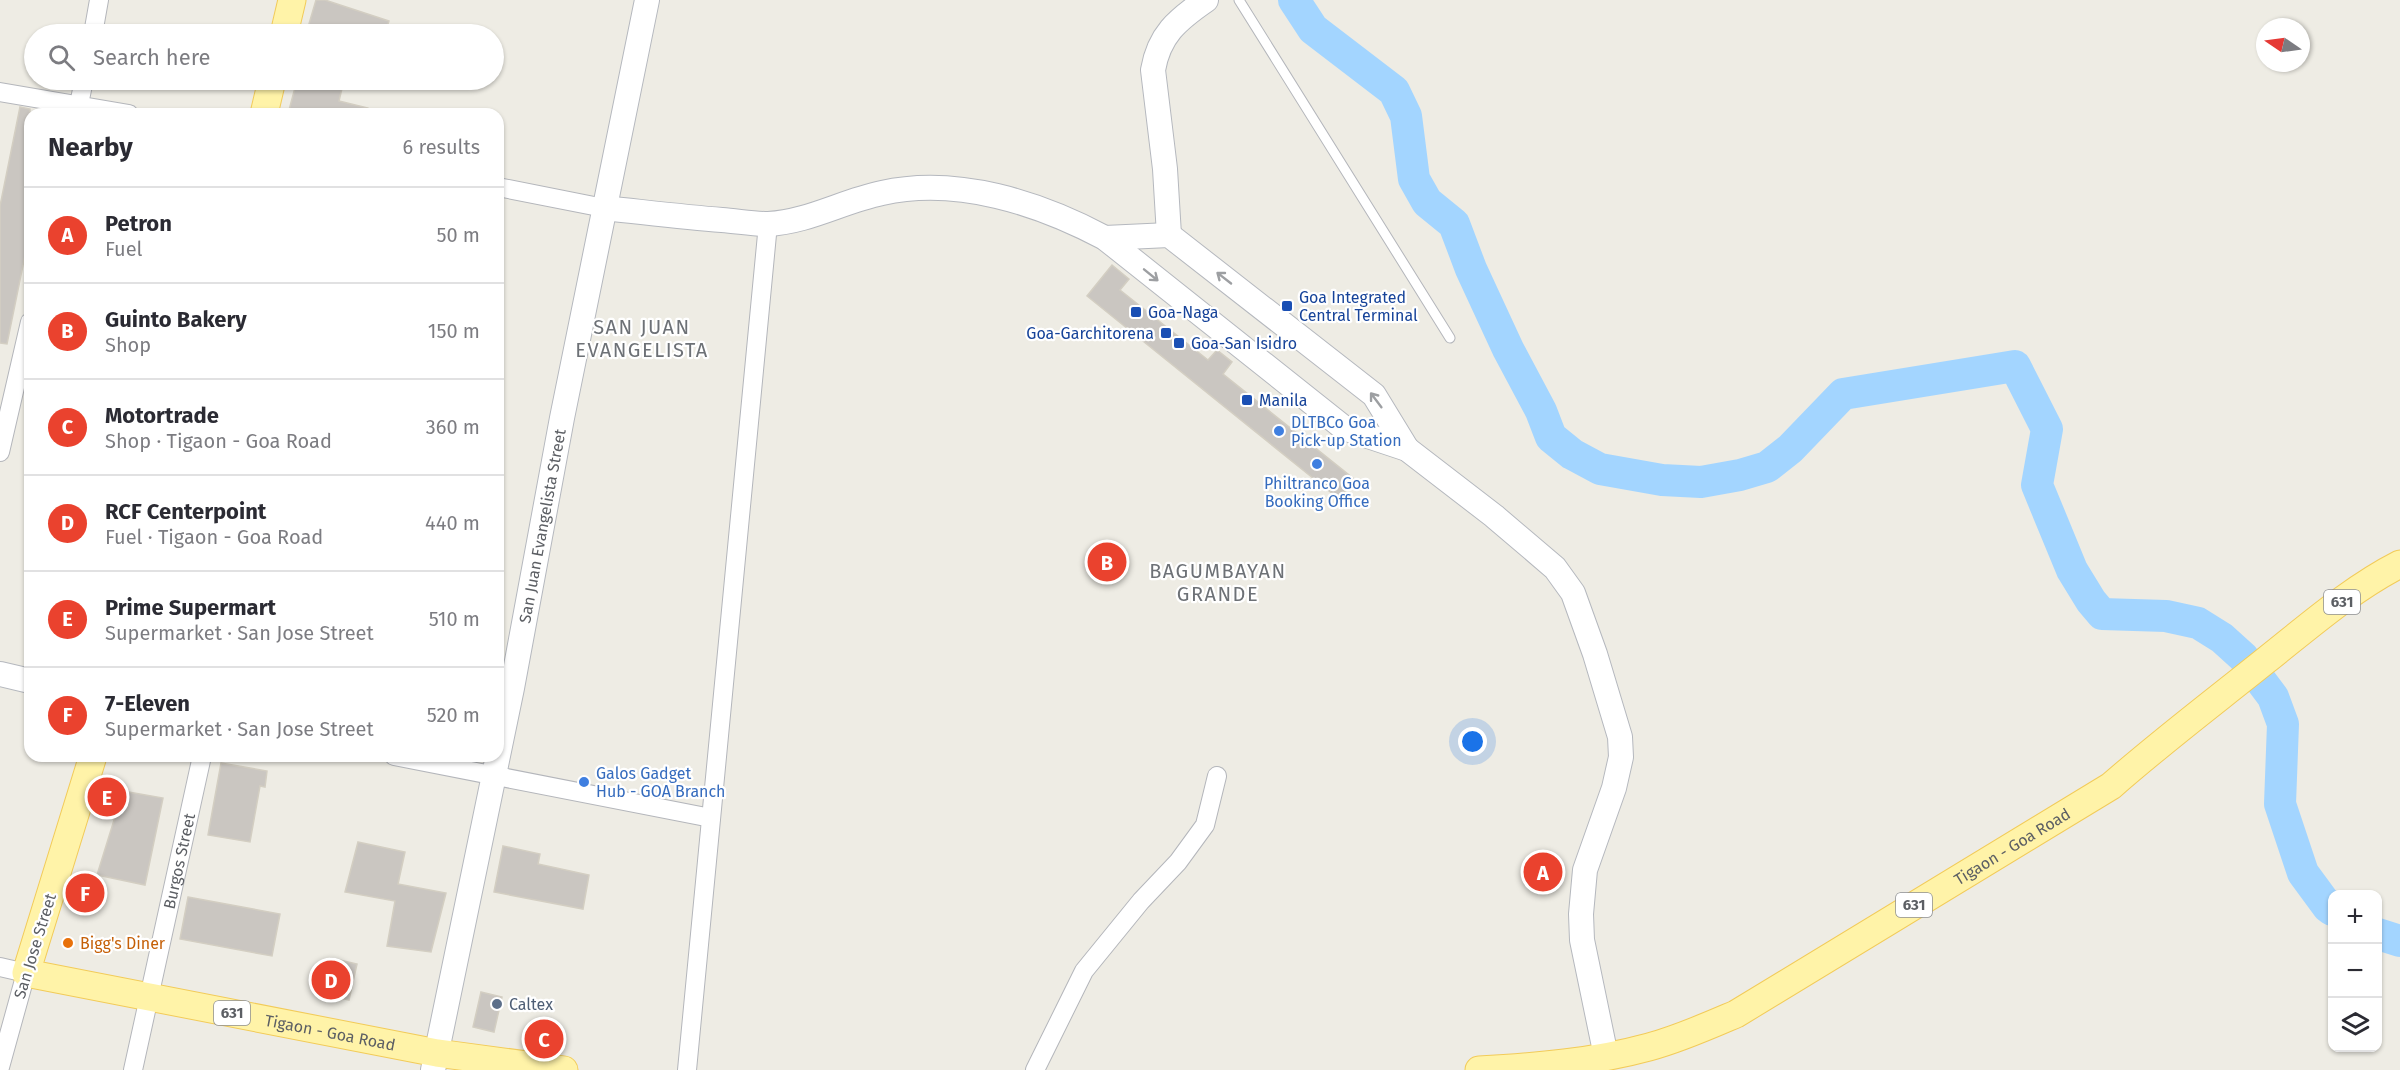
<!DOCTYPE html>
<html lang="en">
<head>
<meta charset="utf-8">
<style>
	body { margin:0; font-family:"Fira Sans",sans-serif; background:#f2f2f3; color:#2b2b33 }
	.controls { position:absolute; right:18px; bottom:18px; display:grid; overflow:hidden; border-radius:12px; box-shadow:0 2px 4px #0004 }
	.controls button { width:54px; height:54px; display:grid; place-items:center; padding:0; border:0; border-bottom:2px solid #e1e1e2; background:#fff; color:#2b2b33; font:30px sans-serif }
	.compass { position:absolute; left:2256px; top:18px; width:54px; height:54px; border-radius:50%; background:#fff; box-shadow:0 2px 4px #0004; rotate:283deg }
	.you { position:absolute; left:1473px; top:742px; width:21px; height:21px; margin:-15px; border:4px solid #fff; border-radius:50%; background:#1a73e8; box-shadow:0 0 0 9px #1a73e833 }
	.badge { display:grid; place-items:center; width:39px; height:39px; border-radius:50%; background:#ea422e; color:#fff; font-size:20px; font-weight:700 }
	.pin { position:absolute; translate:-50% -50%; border:3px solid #fff; box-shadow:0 2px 6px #0006 }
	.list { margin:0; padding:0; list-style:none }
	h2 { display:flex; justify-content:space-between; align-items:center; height:78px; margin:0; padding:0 24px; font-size:26px }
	h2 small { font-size:20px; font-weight:400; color:#7c7c81 }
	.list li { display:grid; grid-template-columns:39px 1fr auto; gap:18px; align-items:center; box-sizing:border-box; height:96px; padding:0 24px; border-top:2px solid #e1e1e2 }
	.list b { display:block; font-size:22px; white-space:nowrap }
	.list p { margin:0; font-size:20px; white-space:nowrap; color:#7c7c81 }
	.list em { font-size:20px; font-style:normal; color:#7c7c81 }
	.icon { flex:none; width:33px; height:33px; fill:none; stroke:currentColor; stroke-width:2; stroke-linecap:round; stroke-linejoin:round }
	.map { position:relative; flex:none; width:2400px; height:1070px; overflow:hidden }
	.search { position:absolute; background:#fff; box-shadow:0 2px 4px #0004; left:24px; top:24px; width:480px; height:66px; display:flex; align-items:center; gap:15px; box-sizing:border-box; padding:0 21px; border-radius:33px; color:#7c7c81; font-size:22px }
	.panel { position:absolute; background:#fff; box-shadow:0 2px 4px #0004; left:24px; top:108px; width:480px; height:654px; border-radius:18px }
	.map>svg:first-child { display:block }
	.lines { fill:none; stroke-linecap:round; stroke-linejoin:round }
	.river { stroke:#a3d5ff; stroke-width:32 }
	.building { fill:#cac6c1; stroke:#d3cec2; stroke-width:1.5 }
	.lane-casing { stroke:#b4b6bb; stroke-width:11 }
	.street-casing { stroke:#b4b6bb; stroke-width:20 }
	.secondary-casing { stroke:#b5b8be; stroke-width:26 }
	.primary-casing { stroke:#f2cb59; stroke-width:29 }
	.lane { stroke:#fff; stroke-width:9 }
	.street { stroke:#fff; stroke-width:18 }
	.secondary { stroke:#fff; stroke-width:24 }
	.primary { stroke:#fff3a8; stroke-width:27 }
	.oneway { stroke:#9d9fa2 }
	.transit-dot { fill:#1a4fb4; stroke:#fff; stroke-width:2 }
	.shop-dot { fill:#3f7fe0; stroke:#fff; stroke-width:2 }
	.food-dot { fill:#e8710a; stroke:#fff; stroke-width:2 }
	.service-dot { fill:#5c6f8a; stroke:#fff; stroke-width:2 }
	.labels { text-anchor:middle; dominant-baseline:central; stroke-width:4.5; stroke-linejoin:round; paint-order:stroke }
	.shield { fill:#fff; stroke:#8d8f92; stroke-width:1.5 }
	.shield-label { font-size:15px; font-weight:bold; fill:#5c5f64 }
	.transit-label { font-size:16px; fill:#164399; stroke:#fff; text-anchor:start }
	.shop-label { font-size:16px; fill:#366cbe; stroke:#fff; text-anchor:start }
	.street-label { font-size:16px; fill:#5c5f64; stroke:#fff }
	.food-label { font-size:16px; fill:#c56008; stroke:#fff; text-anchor:start }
	.service-label { font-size:16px; fill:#4e5e75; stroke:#fff; text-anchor:start }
	.quarter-label { font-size:20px; letter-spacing:1.5px; fill:#6d7176; stroke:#fff }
</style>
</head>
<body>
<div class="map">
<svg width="2400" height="1070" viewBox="0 0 2400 1070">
	<rect width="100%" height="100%" fill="#eeece4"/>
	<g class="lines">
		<path class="river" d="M1294 0 1313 29 1394 91 1406 116 1414 179 1427 202 1454 224 1471 269 1508 349 1541 411 1551 437 1572 454 1600 469 1662 480 1701 482 1740 475 1767 467 1790 449 1843 394 2015 366 2047 429 2037 485 2072 570 2091 601 2102 614 2166 616 2198 623 2222 638 2243 657 2273 697 2283 724 2280 804 2303 873 2328 907 2332 910
			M2378 934 2400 941"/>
	</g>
	<path class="building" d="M316 0H325L389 21 385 34H306Z
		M297 80H344L339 101 368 108V114H288Z
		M20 107 30 109V231L7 344 0 343V206Z
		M1112 265 1129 279 1120 290 1208 360 1217 350 1232 362 1223 374 1354 479 1339 499 1087 296Z
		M221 763 267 771 265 787 260 786 250 842 208 835Z
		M123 791 163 798 145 885 97 875Z
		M358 842 405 852 398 884 446 893 431 952 387 946 395 901 345 892Z
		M503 846 540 854 538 864 589 875 583 909 494 892Z
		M188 897 280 914 272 956 180 939Z
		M331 958 357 964 349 1000 323 994Z
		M481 992 502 997 494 1032 473 1027Z"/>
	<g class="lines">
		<g class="lane-casing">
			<path id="lane" d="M1239 0 1450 338"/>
		</g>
		<g class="street-casing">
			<g id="street">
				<path d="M93 34 99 0"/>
				<path d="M0 92 129 114"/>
				<path d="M77 114 84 80"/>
				<path d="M498 187 604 208"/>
				<path d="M0 452 30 322"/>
				<path d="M394 756 711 818"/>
				<path d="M0 967 26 973 0 1067"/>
				<path id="s1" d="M133 1070 202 756"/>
				<path d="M687 1070 768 224"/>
				<path d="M1035 1070 1084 971 1141 901 1178 862 1205 825 1217 776"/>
			</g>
		</g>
		<g class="secondary-casing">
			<g id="secondary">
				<path d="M604 208C643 212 683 217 722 220 737 221 753 224 768 224 808 222 843 201 882 193 957 176 1039 203 1105 238L1344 428 1407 449 1494 516 1555 568 1573 593 1595 654 1620 737 1621 757 1614 788 1585 870 1581 914 1582 940 1606 1056"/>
				<path d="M1169 235 1165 169 1153 70C1159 35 1177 20 1206 0"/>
				<path d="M1105 238 1169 235 1374 395 1407 449"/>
				<path d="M0 674 30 681"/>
				<path id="s2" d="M433 1070 512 688 562 418 647 0"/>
			</g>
		</g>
		<g class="primary-casing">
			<g id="primary">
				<path d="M284 34 292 0"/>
				<path d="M264 114 272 80"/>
				<path id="s3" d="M93 756 26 973 437 1053 564 1070"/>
				<path id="s4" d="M1479 1070C1536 1067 1594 1062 1649 1047 1679 1039 1708 1026 1736 1014L2111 786C2161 742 2214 702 2265 661 2308 627 2351 589 2400 564"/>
			</g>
		</g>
		<use href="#lane" class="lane"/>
		<use href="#street" class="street"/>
		<use href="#secondary" class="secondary"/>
		<use href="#primary" class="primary"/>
	</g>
	<defs><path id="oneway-shaft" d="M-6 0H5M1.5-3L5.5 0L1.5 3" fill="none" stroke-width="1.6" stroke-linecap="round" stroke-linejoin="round" transform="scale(1.5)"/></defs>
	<g class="oneway">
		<use href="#oneway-shaft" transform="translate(1151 275) rotate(39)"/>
		<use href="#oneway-shaft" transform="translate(1224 278) rotate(-142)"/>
		<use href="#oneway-shaft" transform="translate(1376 400) rotate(-127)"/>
	</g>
	<g class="transit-dot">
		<rect x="1281" y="300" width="12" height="12" rx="3"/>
		<rect x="1130" y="306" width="12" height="12" rx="3"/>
		<rect x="1160" y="327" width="12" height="12" rx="3"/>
		<rect x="1173" y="337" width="12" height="12" rx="3"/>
		<rect x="1241" y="394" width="12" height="12" rx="3"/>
	</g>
	<g class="shop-dot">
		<circle cx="1279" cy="431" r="6"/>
		<circle cx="1317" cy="464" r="6"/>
		<circle cx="584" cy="782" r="6"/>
	</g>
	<circle class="food-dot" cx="68" cy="943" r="6"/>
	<circle class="service-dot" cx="497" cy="1004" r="6"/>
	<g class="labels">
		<g class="shield">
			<rect x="2324" y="590" width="36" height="24" rx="4.5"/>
			<rect x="1896" y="893" width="36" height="24" rx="4.5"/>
			<rect x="214" y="1001" width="36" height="24" rx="4.5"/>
		</g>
		<g class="shield-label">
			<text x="2342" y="602">631</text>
			<text x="1914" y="905">631</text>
			<text x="232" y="1013">631</text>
		</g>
		<g class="transit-label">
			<text x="1299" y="297">Goa Integrated<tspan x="1299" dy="18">Central Terminal</tspan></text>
			<text x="1148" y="312">Goa-Naga</text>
			<text x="1154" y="333" text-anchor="end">Goa-Garchitorena</text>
			<text x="1191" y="343">Goa-San Isidro</text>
			<text x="1259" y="400">Manila</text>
		</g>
		<g class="shop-label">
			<text x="1291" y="422">DLTBCo Goa<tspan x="1291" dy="18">Pick-up Station</tspan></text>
			<text x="1317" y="483" text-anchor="middle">Philtranco Goa<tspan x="1317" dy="18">Booking Office</tspan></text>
			<text x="596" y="773">Galos Gadget<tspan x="596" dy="18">Hub - GOA Branch</tspan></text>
		</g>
		<g class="street-label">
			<text stroke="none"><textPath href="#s2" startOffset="555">San Juan Evangelista Street</textPath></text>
			<text stroke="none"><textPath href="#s4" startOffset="588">Tigaon - Goa Road</textPath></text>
			<text stroke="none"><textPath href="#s1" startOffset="214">Burgos Street</textPath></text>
			<text transform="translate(35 946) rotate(-73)">San Jose Street</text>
			<text stroke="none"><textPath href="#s3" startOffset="537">Tigaon - Goa Road</textPath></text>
		</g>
		<g class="food-label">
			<text x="80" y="943">Bigg's Diner</text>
		</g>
		<g class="service-label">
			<text x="509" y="1004">Caltex</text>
		</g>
		<g class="quarter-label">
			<text x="642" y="327">SAN JUAN<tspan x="642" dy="23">EVANGELISTA</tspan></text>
			<text x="1218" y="571">BAGUMBAYAN<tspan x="1218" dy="23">GRANDE</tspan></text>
		</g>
	</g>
</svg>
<div class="controls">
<button>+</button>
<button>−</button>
<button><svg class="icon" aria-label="layers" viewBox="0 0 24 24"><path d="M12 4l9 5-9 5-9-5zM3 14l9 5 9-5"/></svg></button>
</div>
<svg class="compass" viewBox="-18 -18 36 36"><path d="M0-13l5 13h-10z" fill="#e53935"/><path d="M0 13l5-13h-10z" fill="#7c7c81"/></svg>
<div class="you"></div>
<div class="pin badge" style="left:1543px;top:872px">A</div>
<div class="pin badge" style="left:1107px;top:562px">B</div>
<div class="pin badge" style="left:544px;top:1039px">C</div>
<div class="pin badge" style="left:331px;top:980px">D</div>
<div class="pin badge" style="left:107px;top:797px">E</div>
<div class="pin badge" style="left:85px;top:893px">F</div>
<div class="search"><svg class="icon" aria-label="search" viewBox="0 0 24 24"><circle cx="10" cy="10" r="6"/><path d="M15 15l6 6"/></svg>Search here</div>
<section class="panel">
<h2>Nearby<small>6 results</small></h2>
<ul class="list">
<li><span class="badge">A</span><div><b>Petron</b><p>Fuel</p></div><em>50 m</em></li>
<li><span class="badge">B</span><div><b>Guinto Bakery</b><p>Shop</p></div><em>150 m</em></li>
<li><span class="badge">C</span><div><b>Motortrade</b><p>Shop · Tigaon - Goa Road</p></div><em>360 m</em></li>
<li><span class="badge">D</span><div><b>RCF Centerpoint</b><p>Fuel · Tigaon - Goa Road</p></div><em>440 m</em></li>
<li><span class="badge">E</span><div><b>Prime Supermart</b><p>Supermarket · San Jose Street</p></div><em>510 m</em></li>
<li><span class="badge">F</span><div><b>7-Eleven</b><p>Supermarket · San Jose Street</p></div><em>520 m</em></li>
</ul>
</section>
</div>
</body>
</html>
